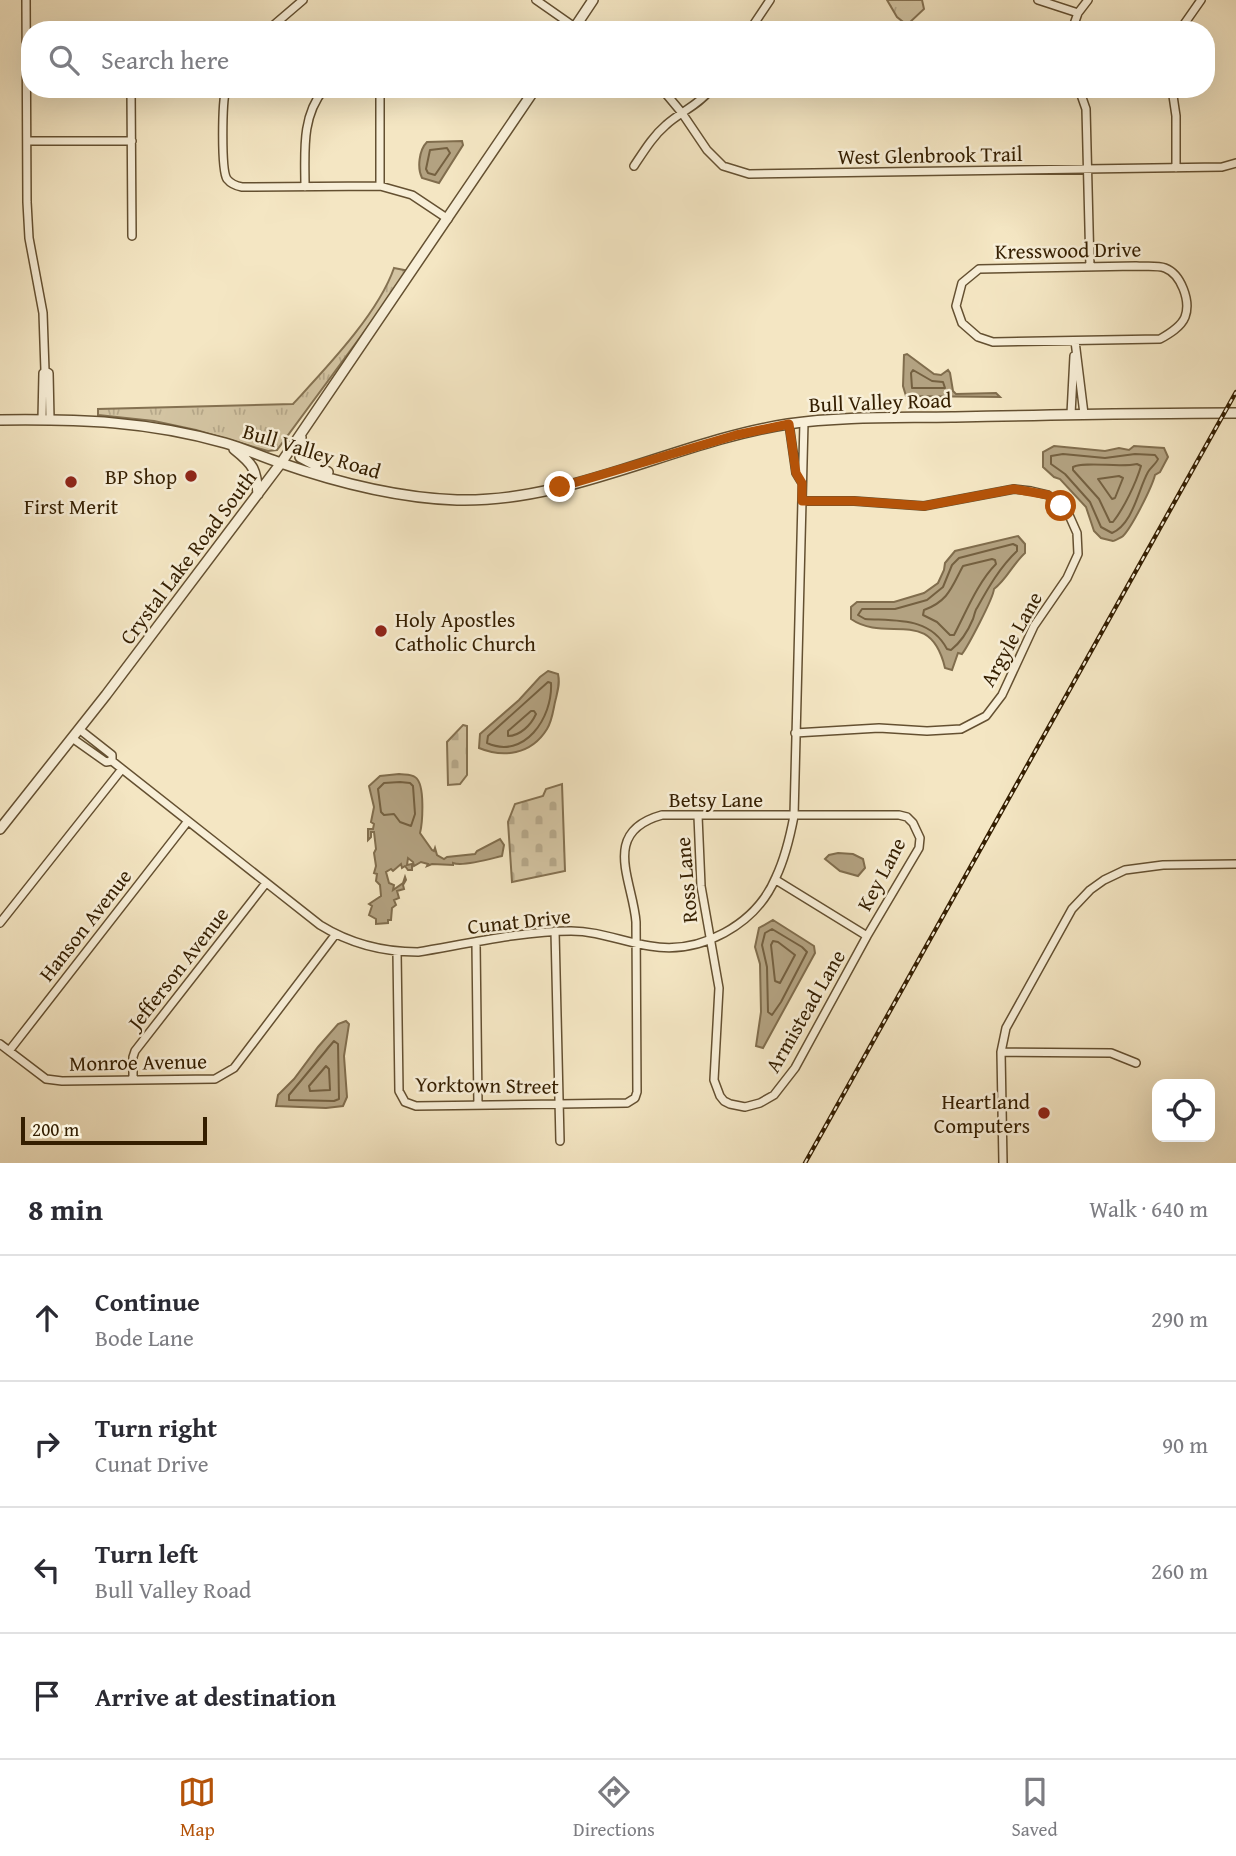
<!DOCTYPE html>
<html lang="en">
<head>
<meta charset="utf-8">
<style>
	body { margin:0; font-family:"Gentium Book Plus",serif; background:#f2f2f3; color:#2b2b33 }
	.controls { position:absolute; right:21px; bottom:21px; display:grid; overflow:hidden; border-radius:14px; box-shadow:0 7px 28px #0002 }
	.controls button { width:63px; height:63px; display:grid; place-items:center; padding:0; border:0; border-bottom:2px solid #e1e1e2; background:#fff; color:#2b2b33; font:35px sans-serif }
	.scale { position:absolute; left:21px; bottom:18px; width:186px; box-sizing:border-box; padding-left:7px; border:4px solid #341e00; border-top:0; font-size:19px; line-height:24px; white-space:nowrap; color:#341e00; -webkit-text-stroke:5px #f8efd8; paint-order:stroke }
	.stop { position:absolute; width:21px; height:21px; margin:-16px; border:5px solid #b45309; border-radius:50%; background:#fff }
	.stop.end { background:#b45309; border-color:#fff; box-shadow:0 2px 7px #0008 }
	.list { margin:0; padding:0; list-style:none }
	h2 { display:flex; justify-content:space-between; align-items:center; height:91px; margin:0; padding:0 28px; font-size:30px }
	h2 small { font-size:23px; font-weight:400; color:#7c7c81 }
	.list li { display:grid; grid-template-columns:46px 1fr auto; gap:21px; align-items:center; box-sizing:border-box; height:126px; padding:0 28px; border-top:2px solid #e1e1e2 }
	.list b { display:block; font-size:26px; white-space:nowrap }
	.list p { margin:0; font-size:23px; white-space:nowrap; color:#7c7c81 }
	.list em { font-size:23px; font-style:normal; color:#7c7c81 }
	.icon { flex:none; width:38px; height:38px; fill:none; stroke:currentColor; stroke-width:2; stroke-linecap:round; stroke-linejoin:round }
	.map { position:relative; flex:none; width:1236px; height:1163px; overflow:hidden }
	.search { position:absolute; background:#fff; box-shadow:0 7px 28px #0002; left:21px; right:21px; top:21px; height:77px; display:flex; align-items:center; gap:18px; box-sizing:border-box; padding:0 24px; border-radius:28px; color:#7c7c81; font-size:26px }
	.sheet { height:595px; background:#fff }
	nav { display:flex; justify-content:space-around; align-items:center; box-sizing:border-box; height:98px; border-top:2px solid #e1e1e2; background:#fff; font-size:19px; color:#7c7c81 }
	nav a { display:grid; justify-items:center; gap:4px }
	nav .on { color:#b45309 }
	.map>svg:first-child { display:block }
	.grass { fill:url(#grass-tufts); stroke:#847151; stroke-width:2 }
	.cemetery { fill:url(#cemetery-stones); stroke:#847151; stroke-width:2 }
	.water { fill:#b3a281; stroke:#806d4d; stroke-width:2 }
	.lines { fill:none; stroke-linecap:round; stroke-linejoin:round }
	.shore { stroke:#746040; stroke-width:2 }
	.minor-casing { stroke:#645031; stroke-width:10 }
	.tertiary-casing { stroke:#645031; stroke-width:12 }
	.minor { stroke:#f8efd8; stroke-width:7 }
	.tertiary { stroke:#f8efd8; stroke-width:9 }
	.rail-casing { stroke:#341e00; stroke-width:4.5 }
	.rail { stroke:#f8efd8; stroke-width:2; stroke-dasharray:5; stroke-linecap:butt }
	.route { stroke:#b45309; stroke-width:9 }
	.poi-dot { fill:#8f2418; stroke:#f8efd8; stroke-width:2.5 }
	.labels { text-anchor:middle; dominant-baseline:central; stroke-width:5; stroke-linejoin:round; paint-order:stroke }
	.street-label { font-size:21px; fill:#341e00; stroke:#f8efd8 }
	.poi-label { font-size:21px; fill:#341e00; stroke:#f8efd8; text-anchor:end }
</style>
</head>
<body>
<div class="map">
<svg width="1236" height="1163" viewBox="0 0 1236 1163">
	<defs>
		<pattern id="grass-tufts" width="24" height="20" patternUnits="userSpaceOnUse" patternTransform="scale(1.75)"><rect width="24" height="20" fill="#d3c4a2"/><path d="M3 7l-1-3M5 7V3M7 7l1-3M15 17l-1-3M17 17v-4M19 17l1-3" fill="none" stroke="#b6a88a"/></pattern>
		<pattern id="cemetery-stones" width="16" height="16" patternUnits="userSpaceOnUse" patternTransform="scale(1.75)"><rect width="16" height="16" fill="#d3c4a2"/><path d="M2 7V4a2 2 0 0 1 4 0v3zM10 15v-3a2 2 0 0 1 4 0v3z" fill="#b6a88a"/></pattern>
	</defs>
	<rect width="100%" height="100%" fill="#f4e6c3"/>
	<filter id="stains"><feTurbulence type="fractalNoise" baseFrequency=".00286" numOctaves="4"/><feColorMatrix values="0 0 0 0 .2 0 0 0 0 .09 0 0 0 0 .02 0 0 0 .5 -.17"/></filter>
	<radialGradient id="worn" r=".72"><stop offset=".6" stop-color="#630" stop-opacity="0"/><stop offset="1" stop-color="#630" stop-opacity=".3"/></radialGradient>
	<path class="grass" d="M887 0H922L924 9 907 25 897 17Z
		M394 268 409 271 277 450 268 451 196 430 154 421 98 415V409L293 404C326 368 378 314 394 268Z"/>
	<path class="cemetery" d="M463 725 467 726V775L460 784 448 785 447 742Z
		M562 784 565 871 512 882 508 822 515 804 543 796 546 789Z"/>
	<path class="water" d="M462 141 463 145 439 183 422 178C417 168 419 150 427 142Z
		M907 354 934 374 941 375 948 370 950 373 953 391 956 394 996 393 1000 397 906 396 903 386 904 355Z
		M1054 446 1105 451 1119 448 1129 450 1134 446 1164 448 1168 457 1160 472 1155 475C1152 487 1132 527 1123 536 1122 537 1114 541 1113 541L1101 538 1094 531 1086 507 1060 479 1054 477 1043 467V452Z
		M1018 536 1025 544V553C1012 565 1007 579 994 589 993 599 968 646 962 654L958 653 952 670 945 668C930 605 887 644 851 619V607L857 602H894L924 593 938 583 944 570 945 563 955 551Z
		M548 671 558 674C560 683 558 689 556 698 553 709 553 719 547 729 531 755 503 758 479 748L480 734 519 700 540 677Z
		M399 774C404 775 411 774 415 777 426 784 422 825 420 833L432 850 434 851 435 848 437 855 444 859 447 857 475 854 477 851 500 839 504 845 502 856C493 858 464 867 453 863V865L432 864 427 866 428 864 421 862 414 866 413 862 408 858 407 865 412 864V870H408L405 866 402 868 401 864 393 871 391 869 386 872 389 883 394 885 393 890 403 883 405 877 406 880 403 885 404 889 397 891 399 898 394 900 396 905 392 908 391 920H388V923L376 924V919L369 915 372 906 369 904 381 896 380 885 376 881 377 874 374 873 376 866 374 853 376 849 374 832H371V837L368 840V829H373L374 824 371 822 374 807 369 786 380 776Z
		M838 853 853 854 863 859 865 868 858 876 840 871 825 859 829 855Z
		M773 920 814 946 815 953 763 1048 756 1046 761 1012 760 964 755 947 759 928Z
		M346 1021 349 1024 344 1056 347 1097 343 1106 326 1108 276 1106 278 1095 294 1079 318 1047 338 1024Z"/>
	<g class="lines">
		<path class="shore" d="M447 148 450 153 435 175 428 173 426 169 430 150Z
			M913 370 932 381 943 382 945 388H912L911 373Z
			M1063 454 1105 458 1135 454 1155 455 1158 459C1156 464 1151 467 1148 472 1138 490 1133 524 1112 533L1101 527 1090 502 1065 474 1051 464V456Z
			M1137 464 1141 466C1136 483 1124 508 1113 522H1110L1099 499 1073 470V467C1086 461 1119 468 1137 464Z
			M1119 476 1123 478 1115 498 1112 499 1098 479Z
			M1013 544 1017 546V551C1000 567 988 588 977 608 975 610 974 617 973 619 968 631 961 642 951 650L947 649C930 617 897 621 865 619L858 615 862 609H895L927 600 943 587 952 565 959 558Z
			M992 559 995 560 996 564C978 582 966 612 954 635H950L937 622 923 615 924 610C949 601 952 586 963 566Z
			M548 682 551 683C553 718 524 760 487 743L488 736Z
			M531 711H534L536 714C531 725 520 736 508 736V731Z
			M400 782 410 783 413 786 415 814 411 826 400 822 394 814 384 815 381 812 378 789 384 783Z
			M772 929 802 947 807 952 781 1002 772 1015 768 1012 767 967 762 945 765 933Z
			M773 941 778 942 795 955 780 983 775 981 771 945Z
			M334 1041 338 1044 339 1099 334 1101 289 1100V1095Z
			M326 1066 329 1069 330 1090 310 1091 309 1086Z"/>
		<g class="minor-casing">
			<path id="minor" d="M26 0 27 202 29 238 43 313 45 371 43 373 42 419
				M536 0 579 30
				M1038 0 1078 13
				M268 30 303 0
				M750 30 770 0
				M1072 30 1078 13 1088 0
				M1180 30 1201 0
				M131 89 132 236
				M226 89C222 101 221 170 227 179 231 184 236 186 242 187L380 186 412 195 448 219
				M380 89V186
				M662 89 682 113 707 150 723 166 749 174 1222 167 1236 163
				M1079 89 1086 109 1090 267
				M1172 89 1176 116V168
				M27 141H132
				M634 166C644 151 653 136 666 125 680 112 699 105 711 89
				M305 187C305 152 301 117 324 89
				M1136 266C1144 267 1157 265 1165 268 1181 274 1191 301 1185 317 1181 327 1169 334 1160 339L993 342 978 337 962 323 956 306 962 283 979 269Z
				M1075 341 1084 414
				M45 371 49 373 50 419
				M1071 414 1074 356
				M789 424 796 473 802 483
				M79 729 112 755V761L320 925C349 943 384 952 418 952 466 944 523 931 571 931 599 931 623 942 650 946 700 955 756 925 776 877 785 858 790 837 794 816L804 422
				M795 733 879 728 927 731 961 729 986 716 1002 695 1034 626 1067 578 1078 554 1077 533 1069 515 1048 495 1031 491 1014 489 924 506 854 501H802
				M72 738 106 762 112 761
				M776 880 867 936
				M0 923 122 769
				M555 931 560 1141
				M476 943 478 1105
				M397 952 399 1091 405 1102 416 1106 627 1103 635 1098 637 1092 636 922C633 881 600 832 662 815H899L907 817 913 823 920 838 919 848 867 936 795 1068 774 1095 760 1103 745 1107 730 1104 724 1101 720 1096 714 1080 719 988 701 886 698 816
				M0 1044 46 1079 62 1081 215 1079 234 1068 335 935
				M9 1051 188 821
				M1001 1052 1111 1053 1136 1063
				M133 1079V1057L135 1051 266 883
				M1003 1163 1001 1052 1006 1028 1072 909 1090 890 1104 880 1125 870 1163 865 1236 864"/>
		</g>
		<g class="tertiary-casing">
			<path id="tertiary" d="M573 30 593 0
				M0 420C80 419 147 421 225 443 243 448 260 456 278 462 335 482 397 498 457 500 571 503 677 441 788 424 842 416 898 418 952 417 1047 415 1141 413 1236 413
				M301 437 300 457 328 472
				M234 449C254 465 256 469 258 494
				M0 829 106 695 281 463 535 89"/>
		</g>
		<use href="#minor" class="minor"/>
		<use href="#tertiary" class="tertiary"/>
		<g class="rail-casing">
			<path id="rail" d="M805 1163 1236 392"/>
		</g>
		<use href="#rail" class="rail"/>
	</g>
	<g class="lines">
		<path class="route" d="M560 487 736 435 789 424 796 473 802 483V501H854L924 506 1014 489 1048 495 1061 506"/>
	</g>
	<g class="poi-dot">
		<circle cx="191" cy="476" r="7"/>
		<circle cx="71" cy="482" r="7"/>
		<circle cx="381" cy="631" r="7"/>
		<circle cx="1044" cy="1113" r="7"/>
	</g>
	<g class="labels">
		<g class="street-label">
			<text transform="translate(930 155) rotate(-1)">West Glenbrook Trail</text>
			<text transform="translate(1068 250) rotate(-1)">Kresswood Drive</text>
			<text transform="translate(880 402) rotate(-2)">Bull Valley Road</text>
			<text transform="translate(312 451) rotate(17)">Bull Valley Road</text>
			<text transform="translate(188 557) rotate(-53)">Crystal Lake Road South</text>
			<text transform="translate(1011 639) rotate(-61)">Argyle Lane</text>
			<text x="716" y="799">Betsy Lane</text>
			<text transform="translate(881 874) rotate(-62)">Key Lane</text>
			<text transform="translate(686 880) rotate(-95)">Ross Lane</text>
			<text transform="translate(519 921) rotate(-6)">Cunat Drive</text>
			<text transform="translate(85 925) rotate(-52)">Hanson Avenue</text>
			<text transform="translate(178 968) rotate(-52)">Jefferson Avenue</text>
			<text transform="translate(805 1011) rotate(-60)">Armistead Lane</text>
			<text transform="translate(138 1062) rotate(-1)">Monroe Avenue</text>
			<text transform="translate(487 1085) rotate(1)">Yorktown Street</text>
		</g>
		<g class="poi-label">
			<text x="177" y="476">BP Shop</text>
			<text x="71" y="506" text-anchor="middle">First Merit</text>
			<text x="395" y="619" text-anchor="start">Holy Apostles<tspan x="395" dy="24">Catholic Church</tspan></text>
			<text x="1030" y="1101">Heartland<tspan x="1030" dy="24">Computers</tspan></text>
		</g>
	</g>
	<rect width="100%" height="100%" filter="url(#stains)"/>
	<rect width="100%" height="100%" fill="url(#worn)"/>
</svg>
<div class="controls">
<button><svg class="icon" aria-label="locate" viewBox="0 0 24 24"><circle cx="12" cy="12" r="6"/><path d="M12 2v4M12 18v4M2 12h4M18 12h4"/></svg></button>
</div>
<div class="scale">200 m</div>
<div class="stop" style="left:1061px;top:506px"></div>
<div class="stop end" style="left:560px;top:487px"></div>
<div class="search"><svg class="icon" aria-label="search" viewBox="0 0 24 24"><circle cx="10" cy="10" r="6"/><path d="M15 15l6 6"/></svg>Search here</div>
</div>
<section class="sheet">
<h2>8 min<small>Walk · 640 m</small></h2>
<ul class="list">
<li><svg class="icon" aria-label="ahead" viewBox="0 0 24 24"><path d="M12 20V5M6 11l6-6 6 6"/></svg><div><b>Continue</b><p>Bode Lane</p></div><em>290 m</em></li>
<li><svg class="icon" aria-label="right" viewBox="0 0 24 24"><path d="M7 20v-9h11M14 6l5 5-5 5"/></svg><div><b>Turn right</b><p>Cunat Drive</p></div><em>90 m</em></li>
<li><svg class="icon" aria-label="left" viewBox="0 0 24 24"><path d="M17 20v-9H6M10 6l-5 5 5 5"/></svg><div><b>Turn left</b><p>Bull Valley Road</p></div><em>260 m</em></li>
<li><svg class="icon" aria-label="arrive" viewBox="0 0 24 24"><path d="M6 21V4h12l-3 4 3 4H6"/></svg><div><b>Arrive at destination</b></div></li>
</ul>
</section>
<nav>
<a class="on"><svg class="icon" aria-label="map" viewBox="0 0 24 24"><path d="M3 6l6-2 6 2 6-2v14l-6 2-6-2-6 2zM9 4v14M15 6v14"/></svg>Map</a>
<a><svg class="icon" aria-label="directions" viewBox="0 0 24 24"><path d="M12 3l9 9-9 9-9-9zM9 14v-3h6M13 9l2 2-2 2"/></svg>Directions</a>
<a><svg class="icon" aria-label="saved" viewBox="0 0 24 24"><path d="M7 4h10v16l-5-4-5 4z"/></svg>Saved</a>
</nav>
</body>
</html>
